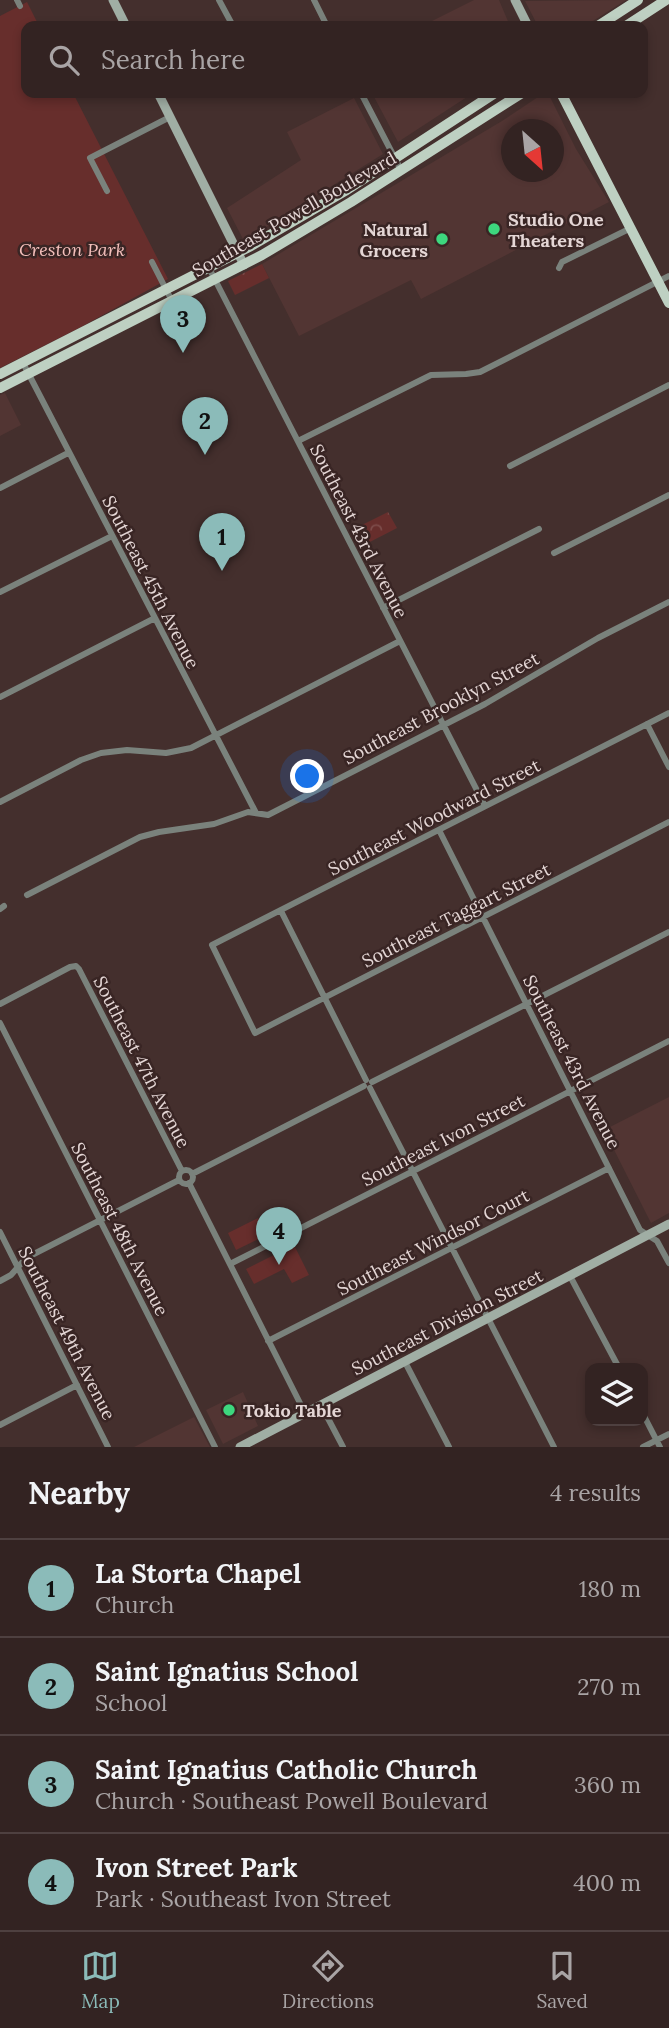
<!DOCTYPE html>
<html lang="en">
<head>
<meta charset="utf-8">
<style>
	body { margin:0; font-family:Lora,serif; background:#3b2b2a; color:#f1f3f6 }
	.controls { position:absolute; right:21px; bottom:21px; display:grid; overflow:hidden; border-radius:14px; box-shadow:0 4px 10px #0003 }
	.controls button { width:63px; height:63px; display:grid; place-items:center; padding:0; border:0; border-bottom:2px solid #4e4040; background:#332322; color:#f1f3f6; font:35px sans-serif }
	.compass { position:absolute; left:501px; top:119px; width:63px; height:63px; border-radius:50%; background:#332322; box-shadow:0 4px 10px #0003; rotate:153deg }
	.you { position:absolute; left:308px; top:777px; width:24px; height:24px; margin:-18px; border:5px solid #fff; border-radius:50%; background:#1a73e8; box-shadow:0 0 0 10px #1a73e833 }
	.badge { display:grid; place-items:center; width:46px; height:46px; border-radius:50%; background:#8bbbb9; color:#111; font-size:23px; font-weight:700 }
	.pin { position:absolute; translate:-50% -58px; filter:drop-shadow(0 2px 4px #0008) }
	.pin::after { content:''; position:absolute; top:37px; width:24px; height:21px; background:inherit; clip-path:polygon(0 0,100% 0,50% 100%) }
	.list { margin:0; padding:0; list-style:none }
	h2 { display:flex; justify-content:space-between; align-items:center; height:91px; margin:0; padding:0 28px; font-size:30px }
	h2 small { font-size:23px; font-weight:400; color:#a9a4a5 }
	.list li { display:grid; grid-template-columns:46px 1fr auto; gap:21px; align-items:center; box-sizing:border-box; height:98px; padding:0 28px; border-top:2px solid #4e4040 }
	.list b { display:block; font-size:26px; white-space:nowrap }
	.list p { margin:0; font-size:23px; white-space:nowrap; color:#a9a4a5 }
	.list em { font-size:23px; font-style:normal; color:#a9a4a5 }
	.icon { flex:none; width:38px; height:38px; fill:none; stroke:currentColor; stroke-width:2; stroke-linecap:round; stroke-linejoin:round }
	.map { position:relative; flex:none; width:669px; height:1447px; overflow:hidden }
	.search { position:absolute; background:#332322; box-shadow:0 4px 10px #0003; left:21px; right:21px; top:21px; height:77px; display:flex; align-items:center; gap:18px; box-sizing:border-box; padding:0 24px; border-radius:14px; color:#a9a4a5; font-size:26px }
	.sheet { height:483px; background:#332322 }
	nav { display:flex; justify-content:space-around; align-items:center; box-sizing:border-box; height:98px; border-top:2px solid #4e4040; background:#332322; font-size:19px; color:#a9a4a5 }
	nav a { display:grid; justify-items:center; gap:4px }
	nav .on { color:#8bbbb9 }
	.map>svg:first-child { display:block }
	.built { fill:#523533; fill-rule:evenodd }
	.grass { fill:url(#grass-tufts) }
	.forest { fill:url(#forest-crowns) }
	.park { fill:#672e2c }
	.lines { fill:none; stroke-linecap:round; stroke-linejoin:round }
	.street { stroke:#7a827c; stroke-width:6 }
	.secondary { stroke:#a0aea4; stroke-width:9 }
	.primary { stroke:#bed0c2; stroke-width:10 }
	.poi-dot { fill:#3dd77e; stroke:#392524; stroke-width:2.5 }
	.labels { text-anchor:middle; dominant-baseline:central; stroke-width:5; stroke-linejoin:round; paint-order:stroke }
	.street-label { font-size:18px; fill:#e4d6d5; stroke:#392524 }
	.poi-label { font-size:18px; font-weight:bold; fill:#e4d6d5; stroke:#392524; text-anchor:start }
	.park-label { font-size:18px; font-style:italic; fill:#f4bfbb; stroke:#392524 }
</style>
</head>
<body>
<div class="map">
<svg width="669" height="1447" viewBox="0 0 669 1447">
	<defs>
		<pattern id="grass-tufts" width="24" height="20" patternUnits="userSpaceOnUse" patternTransform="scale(1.75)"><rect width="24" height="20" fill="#672e2c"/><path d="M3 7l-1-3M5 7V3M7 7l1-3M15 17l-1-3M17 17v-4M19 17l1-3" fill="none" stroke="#7d4c4a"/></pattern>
		<pattern id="forest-crowns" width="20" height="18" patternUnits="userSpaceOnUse" patternTransform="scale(1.75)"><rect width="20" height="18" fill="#672e2c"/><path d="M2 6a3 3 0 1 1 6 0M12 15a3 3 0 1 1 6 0" fill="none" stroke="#7d4c4a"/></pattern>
	</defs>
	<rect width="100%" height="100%" fill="#442f2d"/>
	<path class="built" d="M474 0H499L510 26H422Z
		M626 0 585 26H538L525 1Z
		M372 93H473L398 142Z
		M541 95 550 97 576 149 609 202 421 299 411 280 299 336 262 264 502 121ZM512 130H554V172H512Z
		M354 98 383 154 244 241 227 208 301 160 287 132Z
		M5 393 21 425 0 436V395Z
		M669 1097V1213L651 1223 604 1130Z
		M243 1392 258 1426 223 1444 206 1410Z
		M194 1417 210 1447H134Z"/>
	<path class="grass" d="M262 264 269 278 235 295 228 281Z"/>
	<path class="forest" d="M388 512 397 528 364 545 356 528Z"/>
	<path class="park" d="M27 2 39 26H26V93H73L168 279 81 327 0 368V16Z
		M258 1218 267 1235 236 1250 228 1233Z
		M294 1245 309 1275 292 1283 284 1269 254 1284 246 1269Z"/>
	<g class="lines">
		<path class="street" d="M17 0 20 6
			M219 0 233 26
			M314 0 327 26
			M361 93 401 170
			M107 191 90 158 170 117
			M152 262 172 301
			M209 268 485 806
			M559 268 562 262 631 228
			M23 363 256 813
			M298 441 431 375 466 374 480 372 669 276
			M510 466 669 385
			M0 488 68 453
			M554 553 669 495
			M0 592 112 536
			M383 608 539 529
			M0 697 155 618
			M669 713 212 945 255 1033 669 822
			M647 724 669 767
			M0 802 81 760 101 753 127 750 166 753 191 748 400 641
			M439 830 640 1230 657 1241 669 1263
			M27 895 140 837 159 832 214 824 248 812 268 815 485 704 598 638 669 602
			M0 909 4 906
			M281 911 366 1080
			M0 1004 70 967 76 966 79 969 182 1171
			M0 1023 215 1447
			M372 1082 669 932
			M370 1088 554 1447
			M179 1177a7 7 0 1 1 14 0a7 7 0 1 1-14 0Z
			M192 1174 364 1086
			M189 1183 305 1413
			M0 1232 108 1447
			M230 1264 669 1041
			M570 1276 619 1368
			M0 1281 11 1275 26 1258 179 1180
			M268 1341 609 1168
			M405 1362 449 1447
			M321 1405 343 1447
			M643 1414 660 1447
			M0 1425 77 1385
			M643 1447 669 1434"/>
		<path class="secondary" d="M113 0 126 26
			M515 0 528 26
			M158 93 244 265
			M240 1447 669 1224"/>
		<path class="primary" d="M598 26 638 0
			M626 26 666 0
			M561 93 669 303
			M0 374 251 246 345 191 495 93
			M0 388 262 255 351 202 522 93"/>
	</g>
	<g class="poi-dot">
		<circle cx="494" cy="229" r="7"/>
		<circle cx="442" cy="239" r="7"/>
		<circle cx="229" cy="1410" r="7"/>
	</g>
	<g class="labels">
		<g class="street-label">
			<text transform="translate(294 214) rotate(-30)">Southeast Powell Boulevard</text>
			<text transform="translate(359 531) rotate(63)">Southeast 43rd Avenue</text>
			<text transform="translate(151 582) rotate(63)">Southeast 45th Avenue</text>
			<text transform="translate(441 708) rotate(-28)">Southeast Brooklyn Street</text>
			<text transform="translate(434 817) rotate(-27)">Southeast Woodward Street</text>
			<text transform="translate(456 915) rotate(-27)">Southeast Taggart Street</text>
			<text transform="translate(142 1062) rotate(63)">Southeast 47th Avenue</text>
			<text transform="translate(572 1062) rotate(63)">Southeast 43rd Avenue</text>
			<text transform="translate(443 1140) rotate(-27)">Southeast Ivon Street</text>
			<text transform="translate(120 1229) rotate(63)">Southeast 48th Avenue</text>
			<text transform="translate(433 1242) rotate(-27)">Southeast Windsor Court</text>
			<text transform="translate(447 1322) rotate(-27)">Southeast Division Street</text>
			<text transform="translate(67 1333) rotate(63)">Southeast 49th Avenue</text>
		</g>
		<g class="poi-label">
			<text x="508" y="219">Studio One<tspan x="508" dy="21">Theaters</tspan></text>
			<text x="428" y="229" text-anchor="end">Natural<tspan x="428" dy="21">Grocers</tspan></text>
			<text x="243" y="1410">Tokio Table</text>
		</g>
		<g class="park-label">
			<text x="72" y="249">Creston Park</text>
		</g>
	</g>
</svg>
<div class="controls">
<button><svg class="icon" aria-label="layers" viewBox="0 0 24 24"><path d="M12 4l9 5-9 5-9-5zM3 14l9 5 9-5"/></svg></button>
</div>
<svg class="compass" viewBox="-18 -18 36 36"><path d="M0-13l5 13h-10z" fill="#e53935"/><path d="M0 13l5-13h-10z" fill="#a9a4a5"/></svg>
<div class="you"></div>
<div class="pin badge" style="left:222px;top:571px">1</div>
<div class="pin badge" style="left:205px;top:455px">2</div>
<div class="pin badge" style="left:183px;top:353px">3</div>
<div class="pin badge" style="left:279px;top:1265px">4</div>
<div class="search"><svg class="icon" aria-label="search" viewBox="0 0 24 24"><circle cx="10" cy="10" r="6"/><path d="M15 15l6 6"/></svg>Search here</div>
</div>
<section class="sheet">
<h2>Nearby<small>4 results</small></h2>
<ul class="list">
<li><span class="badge">1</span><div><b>La Storta Chapel</b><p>Church</p></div><em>180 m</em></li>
<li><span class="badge">2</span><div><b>Saint Ignatius School</b><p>School</p></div><em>270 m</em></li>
<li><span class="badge">3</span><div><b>Saint Ignatius Catholic Church</b><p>Church · Southeast Powell Boulevard</p></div><em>360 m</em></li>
<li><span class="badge">4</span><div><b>Ivon Street Park</b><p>Park · Southeast Ivon Street</p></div><em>400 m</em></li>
</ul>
</section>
<nav>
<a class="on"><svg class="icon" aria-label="map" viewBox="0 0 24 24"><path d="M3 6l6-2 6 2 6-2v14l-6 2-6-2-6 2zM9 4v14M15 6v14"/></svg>Map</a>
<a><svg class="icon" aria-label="directions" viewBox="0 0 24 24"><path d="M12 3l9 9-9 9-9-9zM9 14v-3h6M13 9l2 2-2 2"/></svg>Directions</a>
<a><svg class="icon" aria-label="saved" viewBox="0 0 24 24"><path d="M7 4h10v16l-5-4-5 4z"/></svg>Saved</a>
</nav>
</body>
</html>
